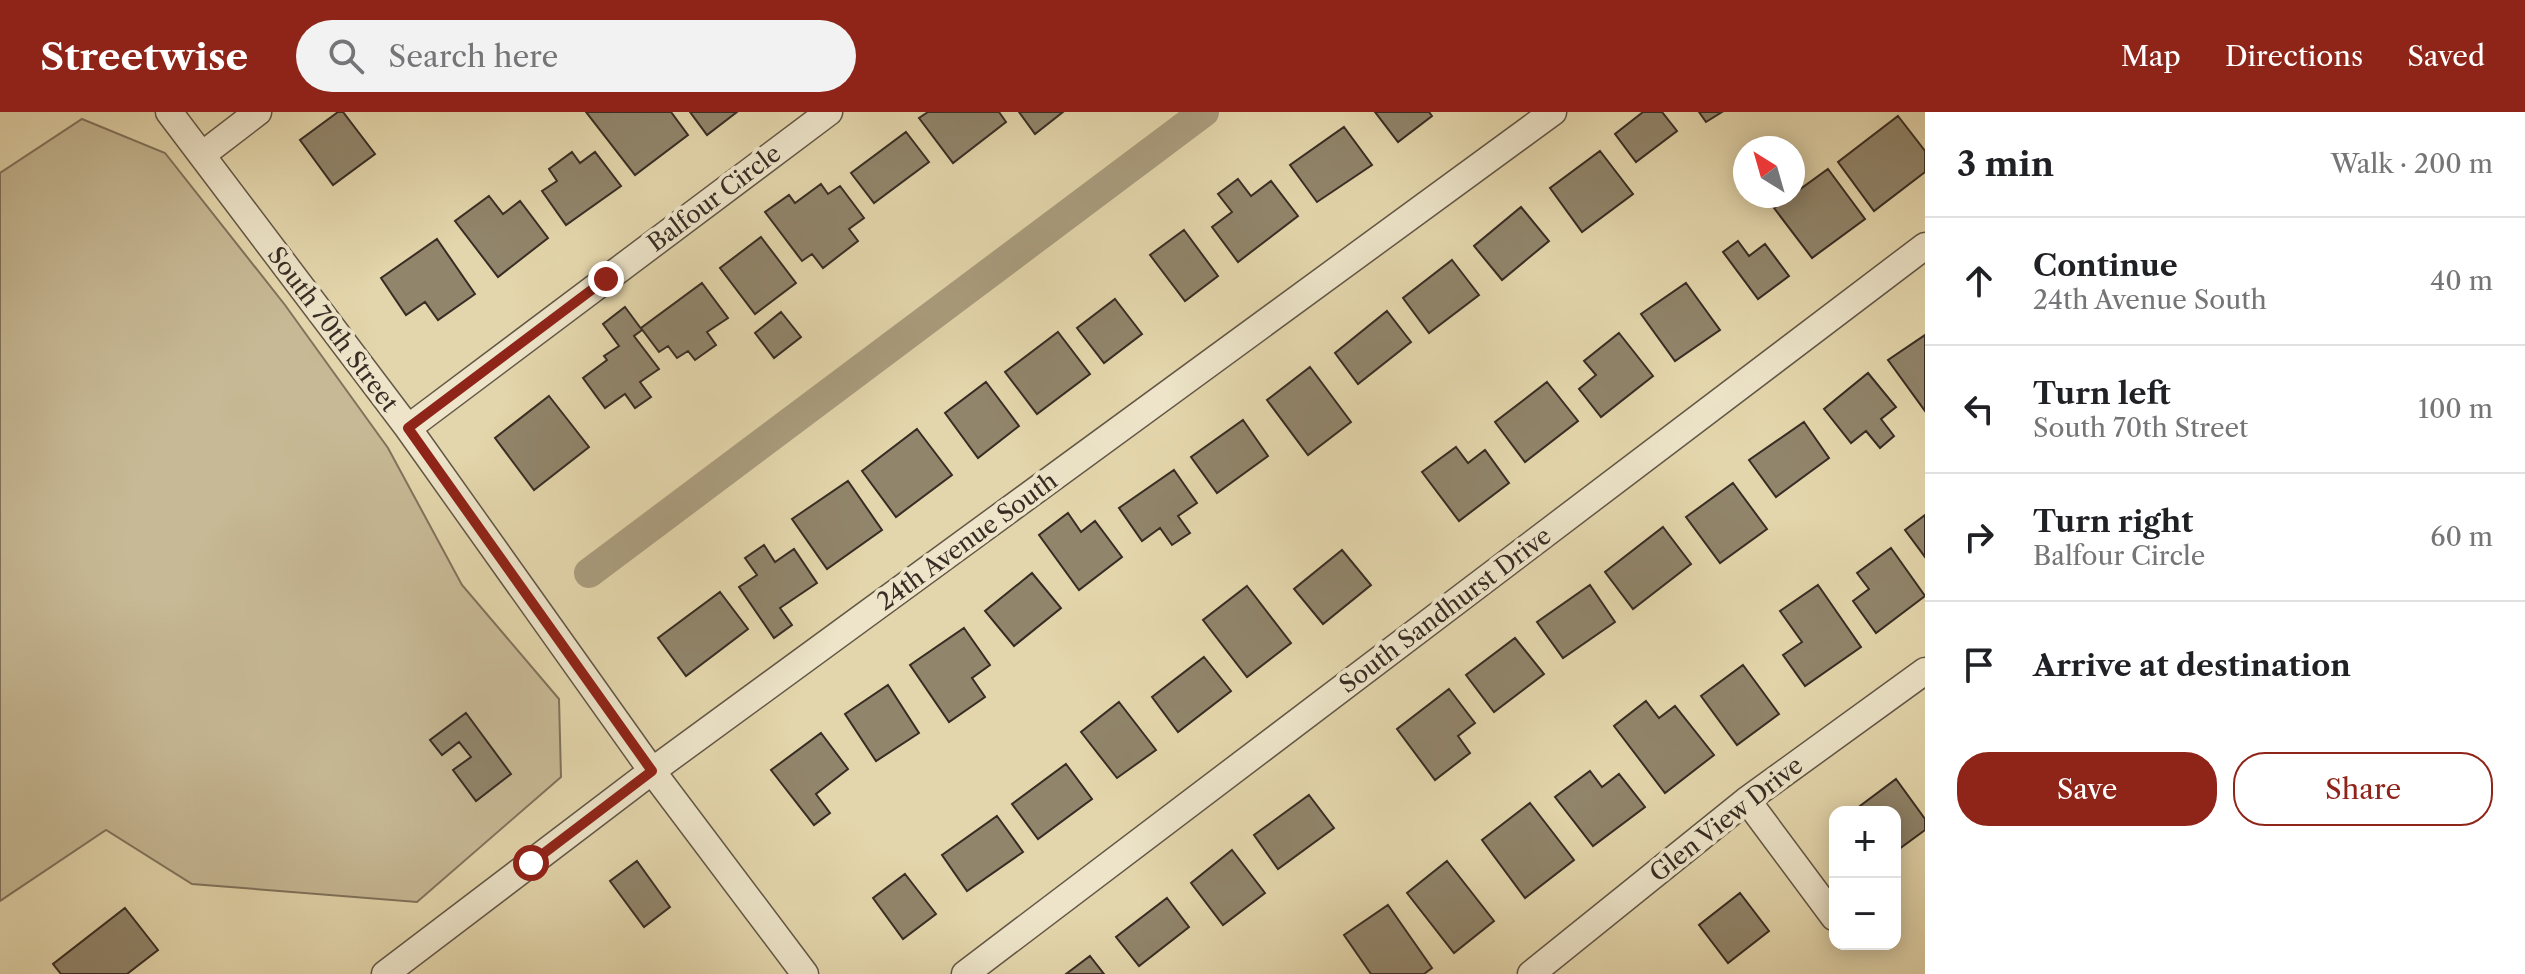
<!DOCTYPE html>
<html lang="en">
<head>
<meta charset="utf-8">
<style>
	body { margin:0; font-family:"Libre Caslon Text",serif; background:#f2f2f2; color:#202124 }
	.controls { position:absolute; right:24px; bottom:24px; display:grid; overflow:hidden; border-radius:16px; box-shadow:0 4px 20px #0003 }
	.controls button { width:72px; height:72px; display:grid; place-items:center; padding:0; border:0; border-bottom:2px solid #e0e0e0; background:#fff; color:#202124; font:40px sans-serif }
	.compass { position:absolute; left:1733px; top:24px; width:72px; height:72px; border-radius:50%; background:#fff; box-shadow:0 4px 20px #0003; rotate:323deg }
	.stop { position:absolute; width:24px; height:24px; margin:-18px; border:6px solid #8f2418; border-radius:50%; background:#fff }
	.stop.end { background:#8f2418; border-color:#fff; box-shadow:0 2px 8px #0008 }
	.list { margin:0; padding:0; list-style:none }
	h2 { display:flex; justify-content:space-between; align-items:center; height:104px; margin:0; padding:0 32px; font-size:34px }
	h2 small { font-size:26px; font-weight:400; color:#757577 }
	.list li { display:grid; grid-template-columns:52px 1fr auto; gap:24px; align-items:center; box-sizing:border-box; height:128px; padding:0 32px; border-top:2px solid #e0e0e0 }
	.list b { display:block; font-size:30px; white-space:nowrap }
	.list p { margin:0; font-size:26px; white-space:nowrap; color:#757577 }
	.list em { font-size:26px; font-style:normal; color:#757577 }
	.actions { display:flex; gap:16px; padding:24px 32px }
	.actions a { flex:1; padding:18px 0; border:2px solid #8f2418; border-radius:32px; text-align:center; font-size:28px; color:#8f2418 }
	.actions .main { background:#8f2418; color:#fff }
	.icon { flex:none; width:44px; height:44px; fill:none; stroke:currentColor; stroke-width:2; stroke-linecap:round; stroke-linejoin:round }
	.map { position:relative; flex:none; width:1925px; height:862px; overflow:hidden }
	header { display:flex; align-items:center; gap:48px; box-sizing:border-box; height:112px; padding:0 40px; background:#8f2418; color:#fff }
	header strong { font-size:38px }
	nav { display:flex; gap:44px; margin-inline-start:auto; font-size:28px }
	.search { width:560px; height:72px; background:#f2f2f2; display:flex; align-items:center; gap:20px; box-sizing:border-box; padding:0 28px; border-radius:44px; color:#757577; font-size:30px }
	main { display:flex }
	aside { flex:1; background:#fff }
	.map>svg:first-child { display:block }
	.green { fill:#c7b995; stroke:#80735c; stroke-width:2 }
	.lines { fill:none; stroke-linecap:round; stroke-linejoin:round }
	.canal { stroke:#aa9d7e; stroke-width:30 }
	.building { fill:#91856b; stroke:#382d24; stroke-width:2 }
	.minor-casing { stroke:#635746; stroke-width:29 }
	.minor { stroke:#ede4c9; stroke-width:26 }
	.route { stroke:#8f2418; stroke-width:10 }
	.labels { text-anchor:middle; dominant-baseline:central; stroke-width:8; stroke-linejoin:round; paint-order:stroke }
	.street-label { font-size:24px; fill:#382d24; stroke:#ede4c9 }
</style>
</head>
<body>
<header>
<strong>Streetwise</strong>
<div class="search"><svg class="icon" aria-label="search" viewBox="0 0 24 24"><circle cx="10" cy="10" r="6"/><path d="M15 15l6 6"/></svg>Search here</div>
<nav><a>Map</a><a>Directions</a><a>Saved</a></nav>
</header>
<main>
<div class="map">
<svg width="1925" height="862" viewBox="0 0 1925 862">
	<rect width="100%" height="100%" fill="#e4d6ac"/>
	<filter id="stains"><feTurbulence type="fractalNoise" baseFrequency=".0025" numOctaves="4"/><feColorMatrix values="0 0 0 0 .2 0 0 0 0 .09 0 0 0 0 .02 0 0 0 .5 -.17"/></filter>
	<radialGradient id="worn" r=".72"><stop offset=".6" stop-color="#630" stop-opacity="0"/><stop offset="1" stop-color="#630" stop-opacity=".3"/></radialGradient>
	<path class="green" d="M82 7 165 41 285 193 388 336 462 473 559 587 561 665 417 790 192 772 106 718 0 789V61Z"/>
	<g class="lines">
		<path class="canal" d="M589 461 1204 0"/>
	</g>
	<path class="building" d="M338 0H343L375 42 333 73 300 28Z
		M586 0H671L688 23 635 63Z
		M690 0H737L707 23Z
		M928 0H999L1006 10 953 51 919 6Z
		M1019 0H1063L1035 22Z
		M1375 0H1429L1432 4 1398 30Z
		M1643 0H1662L1677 19 1636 50 1615 22Z
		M1699 0H1722L1706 10Z
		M1898 4 1925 39V60L1874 99 1838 50Z
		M1344 15 1372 53 1317 90 1290 53Z
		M906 20 929 50 874 91 851 61Z
		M1600 39 1633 82 1582 120 1550 76Z
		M572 40 580 51 595 40 621 74 566 113 542 79 557 69 549 57Z
		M1828 57 1865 107 1812 146 1774 96Z
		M1238 67 1251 84 1271 69 1298 104 1238 150 1212 115 1232 100 1218 82Z
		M821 72 828 82 840 74 864 106 849 117 858 129 823 156 812 142 802 149 765 100 789 83 795 91Z
		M489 84 503 102 520 89 548 126 498 165 455 109Z
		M1521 95 1549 129 1502 168 1474 134Z
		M1184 118 1218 164 1185 189 1150 143Z
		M761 125 796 171 755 202 720 156Z
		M437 127 475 182 438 208 425 190 406 203 381 166Z
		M1738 129 1749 144 1765 132 1789 164 1758 187 1723 140Z
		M1452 148 1479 183 1429 221 1403 186Z
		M702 171 728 206 707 220 716 233 695 248 688 239 677 246 668 234 659 240 641 216Z
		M1686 171 1720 218 1675 249 1641 202Z
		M1115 187 1142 222 1104 251 1077 216Z
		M625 195 642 218 634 224 659 257 640 270 651 285 635 296 625 282 605 296 583 266 607 248 604 244 619 234 603 212Z
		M1387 199 1411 230 1358 272 1335 241Z
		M781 200 801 225 774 246 755 221Z
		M1058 220 1090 262 1037 302 1005 260Z
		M1619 221 1653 264 1601 305 1579 277 1596 263 1584 249Z
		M1925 223V299L1888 248Z
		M1310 255 1351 310 1308 343 1267 288Z
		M1868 261 1896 295 1881 307 1894 324 1880 336 1866 319 1851 331 1824 297Z
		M986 270 1019 314 978 346 945 301Z
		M1547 270 1578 309 1525 350 1495 310Z
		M549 284 589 335 534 378 495 326Z
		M1243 308 1268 344 1217 381 1191 345Z
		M1804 310 1829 346 1776 385 1749 348Z
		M917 317 952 363 896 405 862 359Z
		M1456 335 1468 351 1485 338 1509 371 1459 409 1422 360Z
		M1174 358 1197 391 1178 404 1190 421 1172 433 1160 416 1142 429 1119 396Z
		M848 369 882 418 827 457 792 407Z
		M1733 371 1767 417 1720 451 1686 405Z
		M1068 401 1081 420 1095 409 1122 445 1079 478 1039 423Z
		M1925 403V445L1905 418Z
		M1663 415 1691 452 1633 497 1605 460Z
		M764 433 775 450 794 437 817 471 780 496 792 513 774 526 739 475 757 463 745 446Z
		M1891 436 1925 484 1876 521 1853 489 1869 477 1857 461Z
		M1342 438 1371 473 1323 512 1294 477Z
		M1032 461 1061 496 1014 534 985 499Z
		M1590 473 1615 510 1563 546 1537 510Z
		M1818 473 1861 535 1805 574 1783 543 1802 530 1780 499Z
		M1247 474 1291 531 1247 565 1203 508Z
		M720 480 748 517 686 564 658 526Z
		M964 516 990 553 972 566 985 585 949 610 910 553Z
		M1515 526 1544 562 1494 600 1466 563Z
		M1204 545 1231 579 1178 620 1152 585Z
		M1743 553 1779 602 1737 633 1701 584Z
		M888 573 919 621 876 649 845 602Z
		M1449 577 1475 611 1458 624 1470 641 1435 668 1397 617Z
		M1646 589 1659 606 1675 594 1714 643 1665 681 1614 614Z
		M1119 590 1156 638 1117 666 1081 620Z
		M466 601 511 662 476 689 453 658 471 645 459 630 442 643 430 628Z
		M821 621 848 657 816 682 830 701 814 713 771 658Z
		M1066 652 1092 687 1038 727 1012 692Z
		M1590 659 1602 675 1619 662 1645 695 1593 734 1555 685Z
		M1896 667 1925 707V718L1895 740V700H1858L1856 697Z
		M1309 683 1334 716 1278 757 1254 723Z
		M1530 691 1574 748 1525 786 1482 728Z
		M997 704 1023 740 967 779 942 743Z
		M1232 738 1265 781 1223 813 1191 771Z
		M637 749 670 795 644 815 610 769Z
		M1447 749 1494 809 1454 841 1407 781Z
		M905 762 936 802 903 827 873 786Z
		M1740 781 1769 819 1728 851 1699 813Z
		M1167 786 1189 815 1139 854 1116 825Z
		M1388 793 1432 856 1424 862H1371L1344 823Z
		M125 796 158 838 127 862H61L53 852Z
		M1090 844 1104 862H1066Z"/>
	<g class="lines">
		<g class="minor-casing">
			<path id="minor" d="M169 0 408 316 652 659 805 862
				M202 43 258 0
				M408 316 829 0
				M1747 688 1834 805
				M385 862 652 659 1553 0
				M965 862 1925 134
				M1531 862 1747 688 1925 559"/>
		</g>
		<use href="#minor" class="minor"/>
	</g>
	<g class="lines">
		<path class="route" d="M531 751 652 659 408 316 606 167"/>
	</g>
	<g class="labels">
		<g class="street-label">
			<text transform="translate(714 86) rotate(-37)">Balfour Circle</text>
			<text transform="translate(333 217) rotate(53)">South 70th Street</text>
			<text transform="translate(967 429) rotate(-36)">24th Avenue South</text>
			<text transform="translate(1445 498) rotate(-37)">South Sandhurst Drive</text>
			<text transform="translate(1726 707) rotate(-38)">Glen View Drive</text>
		</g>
	</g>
	<rect width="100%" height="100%" filter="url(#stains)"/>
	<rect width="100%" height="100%" fill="url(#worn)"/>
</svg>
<div class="controls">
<button>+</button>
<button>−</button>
</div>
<svg class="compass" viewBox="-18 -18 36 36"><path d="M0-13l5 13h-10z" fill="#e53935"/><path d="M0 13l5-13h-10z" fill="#757577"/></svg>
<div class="stop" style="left:531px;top:751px"></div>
<div class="stop end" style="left:606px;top:167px"></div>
</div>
<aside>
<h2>3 min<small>Walk · 200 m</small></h2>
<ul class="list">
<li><svg class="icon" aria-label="ahead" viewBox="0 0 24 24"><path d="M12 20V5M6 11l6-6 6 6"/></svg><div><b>Continue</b><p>24th Avenue South</p></div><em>40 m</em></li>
<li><svg class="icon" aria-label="left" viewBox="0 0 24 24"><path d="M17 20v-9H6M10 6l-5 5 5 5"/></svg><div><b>Turn left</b><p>South 70th Street</p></div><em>100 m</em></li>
<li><svg class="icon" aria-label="right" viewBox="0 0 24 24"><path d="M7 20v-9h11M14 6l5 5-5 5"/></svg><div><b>Turn right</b><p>Balfour Circle</p></div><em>60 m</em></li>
<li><svg class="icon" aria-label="arrive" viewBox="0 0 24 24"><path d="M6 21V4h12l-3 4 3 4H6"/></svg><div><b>Arrive at destination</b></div></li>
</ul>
<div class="actions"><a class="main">Save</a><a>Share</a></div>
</aside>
</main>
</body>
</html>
